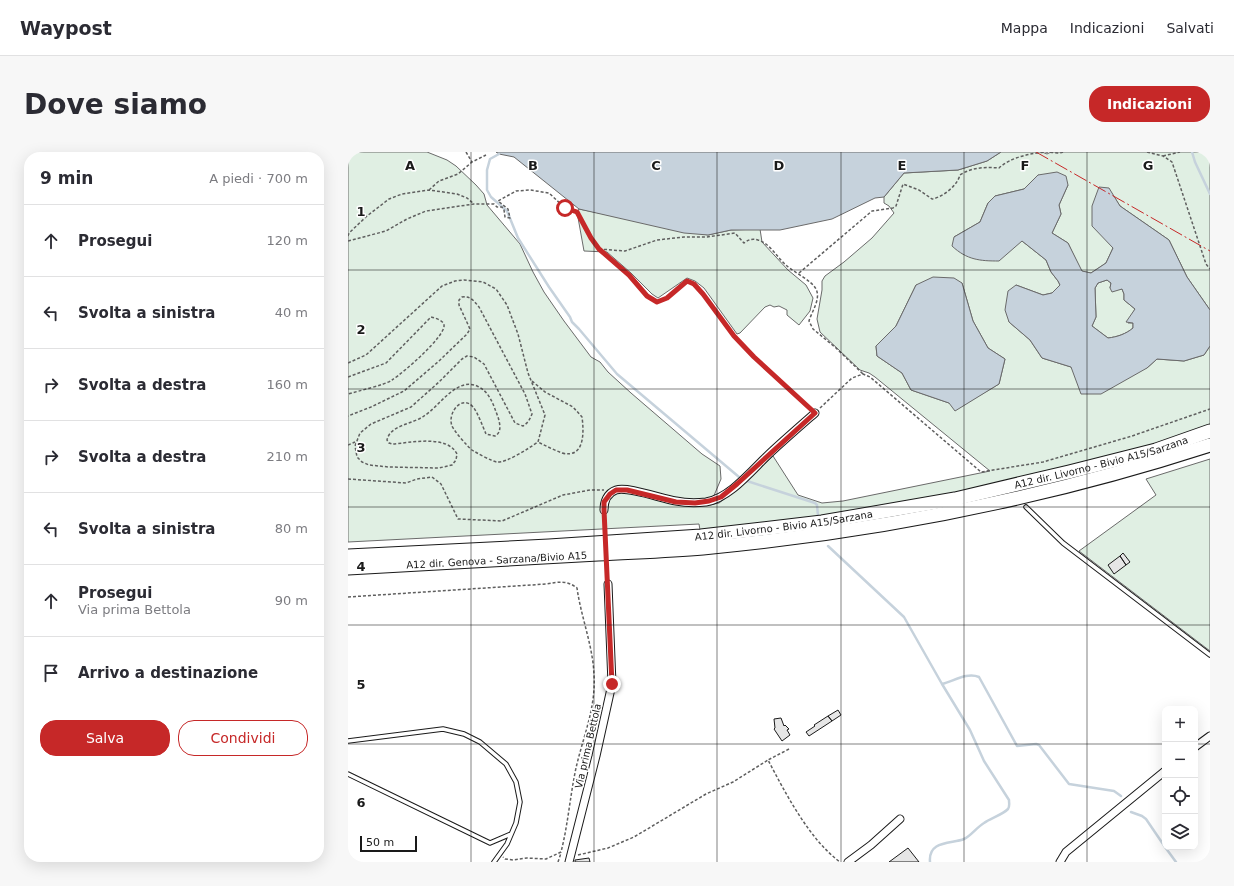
<!DOCTYPE html>
<html lang="it">
<head>
<meta charset="utf-8">
<style>
	body { margin:0; font-family:"DejaVu Sans",sans-serif; background:#f7f7f7; color:#2b2b33 }
	.controls { position:absolute; right:12px; bottom:12px; display:grid; overflow:hidden; border-radius:8px; box-shadow:0 4px 16px #0002 }
	.controls button { width:36px; height:36px; display:grid; place-items:center; padding:0; border:0; border-bottom:1px solid #e1e1e2; background:#fff; color:#2b2b33; font:20px sans-serif }
	.scale { position:absolute; left:12px; bottom:10px; width:57px; box-sizing:border-box; padding-left:4px; border:2px solid #1a1a1a; border-top:0; font-size:11px; line-height:14px; white-space:nowrap; color:#1a1a1a; -webkit-text-stroke:3px #fff; paint-order:stroke }
	.stop { position:absolute; width:12px; height:12px; margin:-9px; border:3px solid #c62828; border-radius:50%; background:#fff }
	.stop.end { background:#c62828; border-color:#fff; box-shadow:0 1px 4px #0008 }
	.list { margin:0; padding:0; list-style:none }
	h2 { display:flex; justify-content:space-between; align-items:center; height:52px; margin:0; padding:0 16px; font-size:17px }
	h2 small { font-size:13px; font-weight:400; color:#7c7c81 }
	.list li { display:grid; grid-template-columns:26px 1fr auto; gap:12px; align-items:center; box-sizing:border-box; height:72px; padding:0 16px; border-top:1px solid #e1e1e2 }
	.list b { display:block; font-size:15px; white-space:nowrap }
	.list p { margin:0; font-size:13px; white-space:nowrap; color:#7c7c81 }
	.list em { font-size:13px; font-style:normal; color:#7c7c81 }
	.actions { display:flex; gap:8px; padding:12px 16px }
	.actions a { flex:1; padding:9px 0; border:1px solid #c62828; border-radius:16px; text-align:center; font-size:14px; color:#c62828 }
	.actions .main { background:#c62828; color:#fff }
	.icon { flex:none; width:22px; height:22px; fill:none; stroke:currentColor; stroke-width:2; stroke-linecap:round; stroke-linejoin:round }
	.map { position:relative; flex:none; width:862px; height:710px; overflow:hidden; border-radius:16px }
	header { display:flex; align-items:center; gap:24px; box-sizing:border-box; height:56px; padding:0 20px; background:#fff; border-bottom:1px solid #e1e1e2 }
	header strong { font-size:19px }
	nav { display:flex; gap:22px; margin-inline-start:auto; font-size:14px }
	.intro { display:flex; align-items:center; justify-content:space-between; box-sizing:border-box; height:96px; padding:0 24px }
	h1 { margin:0; font-size:28px }
	.button { padding:10px 18px; border-radius:16px; background:#c62828; color:#fff; font-size:14px; font-weight:700 }
	main { display:flex; gap:24px; padding:0 24px }
	aside { flex:1; background:#fff; border-radius:16px; box-shadow:0 4px 16px #0002 }
	.map>svg:first-child { display:block }
	.green { fill:#e0efe3; stroke:#6a6a6a; fill-rule:evenodd }
	.water { fill:#c6d2dc; stroke:#6a6a6a; fill-rule:evenodd }
	.lines { fill:none; stroke-linecap:round; stroke-linejoin:round }
	.stream { stroke:#c6d2dc; stroke-width:2.5 }
	.building { fill:#e6e6e6; stroke:#1a1a1a }
	.service-casing { stroke:#1a1a1a; stroke-width:5.5 }
	.minor-casing { stroke:#1a1a1a; stroke-width:9 }
	.motorway-casing { stroke:#1a1a1a; stroke-width:15 }
	.path { stroke:#5f5f5f; stroke-width:1.5; stroke-dasharray:3 2; stroke-linecap:butt }
	.service { stroke:#fff; stroke-width:3.5 }
	.minor { stroke:#fff; stroke-width:7 }
	.motorway { stroke:#fff; stroke-width:13 }
	.path-bridge { stroke:#5f5f5f; stroke-width:1.5; stroke-dasharray:3 2; stroke-linecap:butt }
	.power { stroke:#c62828; stroke-width:1; stroke-dasharray:14 3 2 3; stroke-linecap:butt }
	.route { stroke:#c62828; stroke-width:5 }
	.grid { fill:none; stroke:#1a1a1a; stroke-width:1; stroke-opacity:0.55 }
	.labels { text-anchor:middle; dominant-baseline:central; stroke-width:3; stroke-linejoin:round; paint-order:stroke }
	.street-label { font-size:10px; fill:#1a1a1a; stroke:#fff }
	.grid-label { font-size:13px; text-anchor:middle; font-weight:bold; fill:#1a1a1a; stroke:#fff; stroke-width:3; stroke-linejoin:round; paint-order:stroke }
</style>
</head>
<body>
<header>
<strong>Waypost</strong>
<nav><a>Mappa</a><a>Indicazioni</a><a>Salvati</a></nav>
</header>
<div class="intro"><h1>Dove siamo</h1><a class="button">Indicazioni</a></div>
<main>
<aside>
<h2>9 min<small>A piedi · 700 m</small></h2>
<ul class="list">
<li><svg class="icon" aria-label="ahead" viewBox="0 0 24 24"><path d="M12 20V5M6 11l6-6 6 6"/></svg><div><b>Prosegui</b></div><em>120 m</em></li>
<li><svg class="icon" aria-label="left" viewBox="0 0 24 24"><path d="M17 20v-9H6M10 6l-5 5 5 5"/></svg><div><b>Svolta a sinistra</b></div><em>40 m</em></li>
<li><svg class="icon" aria-label="right" viewBox="0 0 24 24"><path d="M7 20v-9h11M14 6l5 5-5 5"/></svg><div><b>Svolta a destra</b></div><em>160 m</em></li>
<li><svg class="icon" aria-label="right" viewBox="0 0 24 24"><path d="M7 20v-9h11M14 6l5 5-5 5"/></svg><div><b>Svolta a destra</b></div><em>210 m</em></li>
<li><svg class="icon" aria-label="left" viewBox="0 0 24 24"><path d="M17 20v-9H6M10 6l-5 5 5 5"/></svg><div><b>Svolta a sinistra</b></div><em>80 m</em></li>
<li><svg class="icon" aria-label="ahead" viewBox="0 0 24 24"><path d="M12 20V5M6 11l6-6 6 6"/></svg><div><b>Prosegui</b><p>Via prima Bettola</p></div><em>90 m</em></li>
<li><svg class="icon" aria-label="arrive" viewBox="0 0 24 24"><path d="M6 21V4h12l-3 4 3 4H6"/></svg><div><b>Arrivo a destinazione</b></div></li>
</ul>
<div class="actions"><a class="main">Salva</a><a>Condividi</a></div>
</aside>
<div class="map">
<svg width="862" height="710" viewBox="0 0 862 710">
	<rect width="100%" height="100%" fill="#fff"/>
	<path class="green" d="M0 0H79L99 8 108 14 128 33 136 42 139 53 172 92 185 120 196 140 216 169 243 205 252 210 260 220 283 241 354 302 372 314 373 327 362 353 371 351 390 337 425 304 450 343 474 351 495 349 642 319 527 225 521 221 512 218 472 180 469 167 474 138V129L477 124 496 110 524 86 546 61 541 54 536 51V45L556 21 610 18 639 9 653 0H694L699 2 703 0H862V158L839 125 821 88 772 54 760 36 765 96 758 111 743 121 733 119 720 91 704 81 713 62 711 53 720 33 690 23 676 37 647 44 640 51 632 70 606 85 674 89 698 108 703 120 710 129 712 133 704 141 695 143 668 133 661 170 682 188 694 206 723 215 799 216 809 207 836 209 856 203 862 194V279L607 347 353 384 351 372 0 390ZM614 131 625 169 640 196 657 207 651 232 622 249 601 251 563 238 554 221 529 204 528 194 548 174 568 133Z
		M231 57 360 83 383 78 412 77 414 90 440 118 458 133 465 146 462 159 451 173 439 163V158L431 154 426 155 422 153 417 155 392 181 389 182 356 136 347 129 339 126 310 146 304 142 283 121 259 100 236 99 229 60Z
		M759 128 763 131 762 136 774 137 776 142V148L787 157 780 171H785V176C778 182 769 185 760 186L744 174 748 165 747 136 750 131Z
		M862 307V499L731 399 808 343 798 327Z"/>
	<path class="water" d="M148 0H653L639 9 610 18 556 21 536 45 527 46 484 67 432 78H383L360 83 336 81 231 57 166 5 151 2Z
		M709 20 718 24 720 33 711 53 713 62 704 81 720 91 734 119 743 121 758 111 765 96 744 74V54L751 35 761 36 772 54 821 88 839 125 862 158V194L856 203 836 209 809 207 799 216 753 242H733L723 215 694 206 682 188 661 170 657 158 660 139 668 133 695 143 704 141 712 133 710 129 703 120 698 108 674 89 651 109C632 109 619 108 604 94L606 85 632 70 640 51 647 44 676 37 690 23ZM759 128 763 131 762 136 764 140 774 137 776 142V148L787 157 778 170 785 171V176C778 182 769 185 760 186L744 174 748 165 747 136 750 131Z
		M585 125 606 126 614 131 625 169 640 196 657 207 651 232 607 259 601 251 563 238 554 221 529 204 528 194 548 174 568 133Z"/>
	<g class="lines">
		<path class="stream" d="M844 0 847 10 862 42
			M151 2 142 7 139 18V38L143 45 159 59 170 86 201 135 222 165 224 170 231 177 269 222 391 325
			M399 329 467 351 469 353 470 364
			M480 394 556 465 594 532C606 529 619 520 631 525L669 594 688 592 691 593 721 632 766 639 773 644
			M783 660 794 664 798 667 817 695
			M817 695 828 710
			M582 710C580 688 604 692 616 687 623 684 629 675 636 671 643 666 654 663 660 657 662 654 661 652 661 648L636 609 622 578 594 532"/>
	</g>
	<path class="building" d="M775 401 782 410 778 413 772 404Z
		M772 404 778 413 766 422 760 413Z
		M490 558 493 563 484 569 480 564Z
		M480 564 484 569 461 584 458 580 467 574 466 573Z
		M433 566 436 574 437 573 441 577 439 578 442 583 434 589 426 577 427 576 426 567Z
		M560 696 571 710H541Z
		M241 706 242 710H227V708Z"/>
	<g class="lines">
		<g class="service-casing">
			<path id="service" d="M678 355 715 391 862 503
				M0 589 95 577 116 582 132 590 158 612 168 630 172 650 168 671 159 692 146 710
				M0 622 142 691 163 682"/>
		</g>
		<g class="minor-casing">
			<path id="minor" d="M256 358C256 350 259 341 268 338 280 334 314 347 328 349 338 351 348 351 358 350 382 346 404 318 421 302 436 288 451 275 467 261
				M847 595 862 584
				M221 710 248 604 264 532 260 432
				M500 710 523 693 552 667
				M712 710 718 700 817 619"/>
		</g>
		<g class="motorway-casing">
			<g id="motorway">
				<path id="s1" d="M0 404 201 394 353 384 474 370 607 347 721 320 808 298 862 279"/>
				<path id="s2" d="M0 416C83 411 167 407 250 402 285 400 320 399 355 396 526 380 699 346 862 293"/>
			</g>
		</g>
		<path class="path" d="M118 0 124 10
			M799 0 815 4 824 10 858 112 862 117
			M815 4 832 0
			M81 38 91 29 110 22 124 10 138 3
			M0 84 1 81 19 64 41 47 54 42 81 38 109 42 119 46 126 52
			M0 89 38 79 59 67 78 59 126 52H146L149 55H154L156 58 157 65 162 66 160 57 150 49 168 39 182 38 201 41 217 56 229 60 243 86 251 97 281 123 299 144 309 150 319 145 339 129 345 132 355 142 386 185 406 205 461 256
			M251 97 277 99 309 88 336 85H359L387 81 396 91C400 88 404 86 410 88 423 92 429 106 439 114 446 120 464 129 468 137 473 147 464 159 461 169L465 177 488 196 515 222
			M451 121 524 59 545 56 548 54 555 32 571 38 584 47C595 45 609 34 612 23 624 15 638 15 651 16 663 5 683 1 699 0 704 0 710 2 715 0
			M0 211 18 203 94 134 107 129 116 128 135 130 148 137 159 153 170 182 180 221 197 263 190 290C181 296 159 311 149 310 145 310 127 300 124 298 120 295 106 279 104 274 99 261 114 242 125 255 129 259 135 275 138 282L147 284C154 280 152 272 150 265 145 252 142 240 129 234 108 225 91 255 76 264 65 272 42 273 39 288L41 291 44 292C62 291 99 282 109 302L108 308 104 313 91 316 41 315 21 313 14 310 9 305 7 294 12 281 23 272 63 255 91 230 114 207 119 204 126 205 136 212 167 271 175 274C180 271 182 267 184 262L177 242 131 155C126 149 123 144 114 145L111 148V153L122 177 119 182 91 209 56 239 23 255 0 264
			M0 225 38 211 83 165C87 166 95 168 96 173 98 184 55 221 44 228 37 233 10 239 0 242
			M184 229 197 240 225 255 234 265C236 280 237 307 214 301 206 298 198 294 190 290
			M472 256 504 226 515 222 522 225 633 320 695 310 784 284 862 257
			M0 293 7 290
			M0 327 58 331 69 327 84 325 93 332 110 367 154 369 215 343 242 338H256
			M0 445 198 432C210 430 219 428 229 436 233 465 245 494 246 523 248 556 235 585 228 616 222 644 220 673 213 700L198 707 179 706 165 708 157 707 155 705
			M441 597 420 608C438 642 461 687 492 710
			M230 703 260 696 286 685 358 642 385 630 420 608
			M210 710 213 701"/>
		<use href="#service" class="service"/>
		<use href="#minor" class="minor"/>
		<use href="#motorway" class="motorway"/>
		<path class="path-bridge" d="M256 358 260 432"/>
		<path class="power" d="M688 0 862 99"/>
	</g>
	<g class="lines">
		<path class="route" d="M217 56 229 60 243 86 251 97 281 123 299 144 309 150 319 146 339 129 346 132 355 142 386 184 406 205 467 261 389 332 373 345 361 349 347 351 328 350 279 338H268L262 342 256 350V358L264 532"/>
	</g>
	<path class="grid" d="M123 0V710M246 0V710M369 0V710M493 0V710M616 0V710M739 0V710M0 118H862M0 237H862M0 355H862M0 473H862M0 592H817M847 592H862"/>
	<g class="labels">
		<g class="street-label">
			<text stroke="none"><textPath href="#s1" startOffset="761">A12 dir. Livorno - Bivio A15/Sarzana</textPath></text>
			<text stroke="none"><textPath href="#s1" startOffset="437">A12 dir. Livorno - Bivio A15/Sarzana</textPath></text>
			<text stroke="none"><textPath href="#s2" startOffset="149">A12 dir. Genova - Sarzana/Bivio A15</textPath></text>
			<text transform="translate(240 594) rotate(-77)">Via prima Bettola</text>
		</g>
	</g>
	<g class="grid-label">
		<text x="62" y="18">A</text>
		<text x="185" y="18">B</text>
		<text x="308" y="18">C</text>
		<text x="431" y="18">D</text>
		<text x="554" y="18">E</text>
		<text x="677" y="18">F</text>
		<text x="800" y="18">G</text>
		<text x="13" y="64">1</text>
		<text x="13" y="182">2</text>
		<text x="13" y="300">3</text>
		<text x="13" y="419">4</text>
		<text x="13" y="537">5</text>
		<text x="13" y="655">6</text>
	</g>
</svg>
<div class="controls">
<button>+</button>
<button>−</button>
<button><svg class="icon" aria-label="locate" viewBox="0 0 24 24"><circle cx="12" cy="12" r="6"/><path d="M12 2v4M12 18v4M2 12h4M18 12h4"/></svg></button>
<button><svg class="icon" aria-label="layers" viewBox="0 0 24 24"><path d="M12 4l9 5-9 5-9-5zM3 14l9 5 9-5"/></svg></button>
</div>
<div class="scale">50 m</div>
<div class="stop" style="left:217px;top:56px"></div>
<div class="stop end" style="left:264px;top:532px"></div>
</div>
</main>
</body>
</html>
